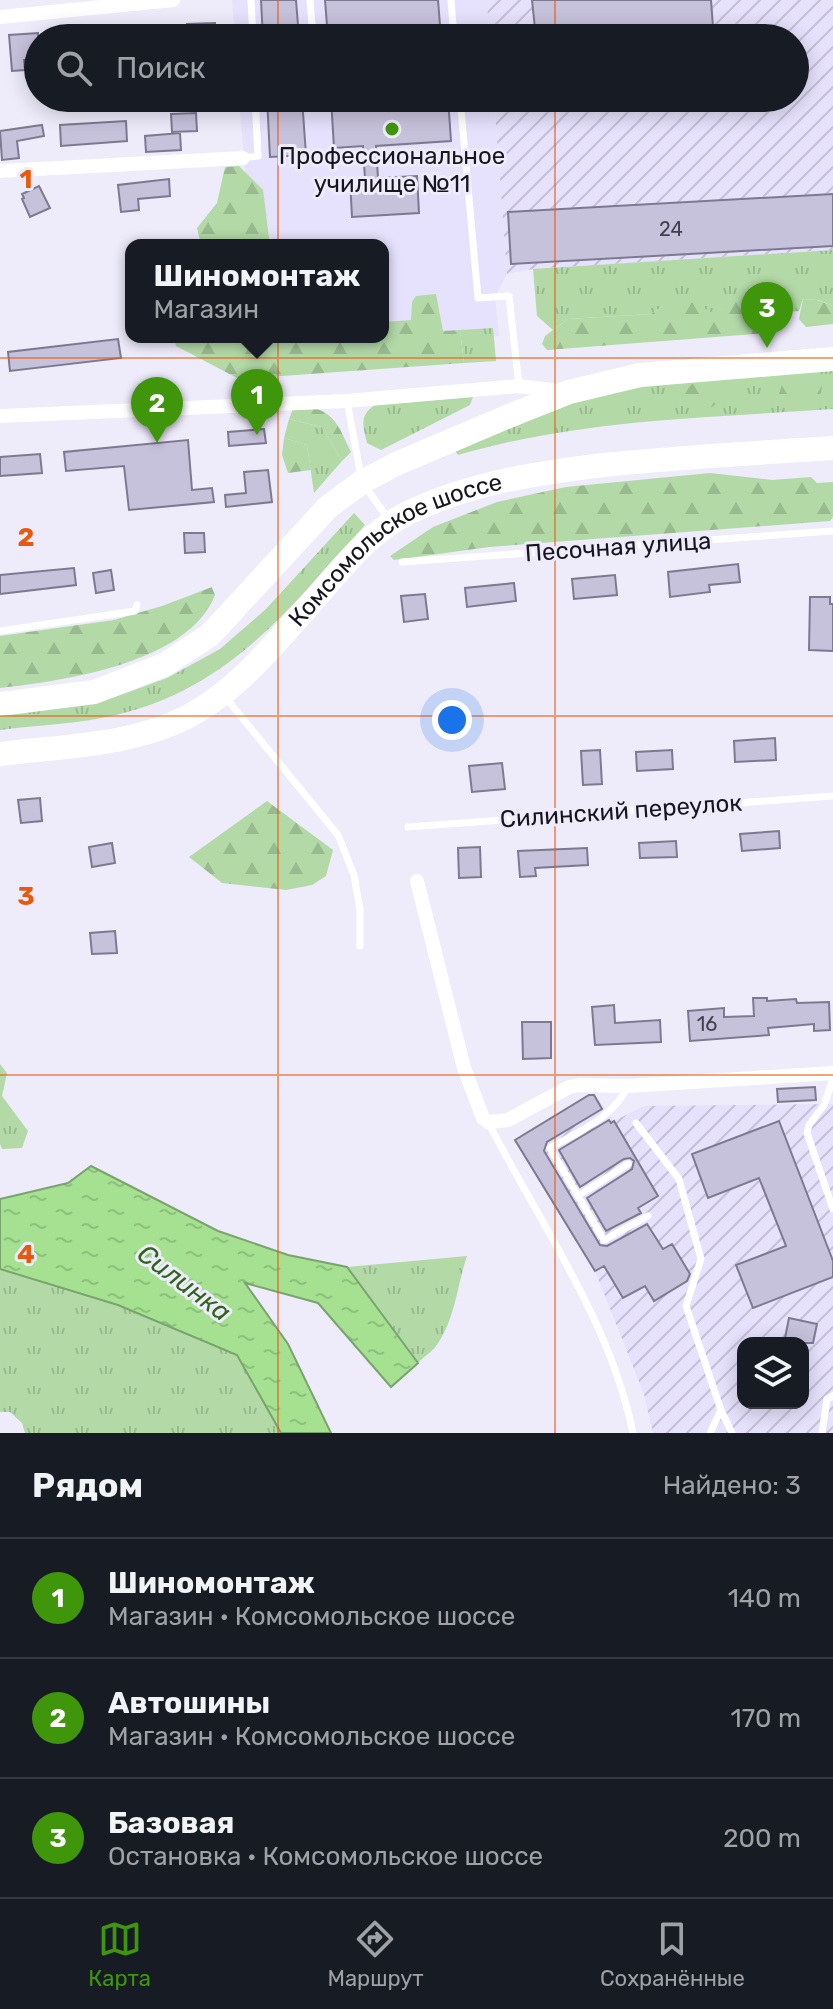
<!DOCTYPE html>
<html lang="ru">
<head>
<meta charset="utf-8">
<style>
	body { margin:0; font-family:Rubik,sans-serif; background:#20242c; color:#f1f3f6 }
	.controls { position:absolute; right:24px; bottom:24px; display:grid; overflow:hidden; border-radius:16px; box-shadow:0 4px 20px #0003 }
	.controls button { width:72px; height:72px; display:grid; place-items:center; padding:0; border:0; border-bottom:2px solid #363941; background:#171b24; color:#f1f3f6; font:40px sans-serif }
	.you { position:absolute; left:452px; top:720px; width:28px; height:28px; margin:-20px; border:6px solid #fff; border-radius:50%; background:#1a73e8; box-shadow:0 0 0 12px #1a73e833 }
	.badge { display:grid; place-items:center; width:52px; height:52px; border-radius:50%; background:#3f960b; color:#fff; font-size:26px; font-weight:700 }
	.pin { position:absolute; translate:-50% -66px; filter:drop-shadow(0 2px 4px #0008) }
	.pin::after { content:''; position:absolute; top:42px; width:28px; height:24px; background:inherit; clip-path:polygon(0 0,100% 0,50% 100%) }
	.popup { position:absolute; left:125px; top:239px; width:264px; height:104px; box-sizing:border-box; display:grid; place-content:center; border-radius:16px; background:#171b24; filter:drop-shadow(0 2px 6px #0005); font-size:26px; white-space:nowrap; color:#9ea1a6 }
	.popup b { font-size:30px; color:#f1f3f6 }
	.popup::after { content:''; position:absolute; left:50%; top:100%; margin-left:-16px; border:16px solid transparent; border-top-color:#171b24 }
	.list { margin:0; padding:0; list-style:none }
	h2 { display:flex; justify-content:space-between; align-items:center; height:104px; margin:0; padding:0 32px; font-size:34px }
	h2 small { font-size:26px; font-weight:400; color:#9ea1a6 }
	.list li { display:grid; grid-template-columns:52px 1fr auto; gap:24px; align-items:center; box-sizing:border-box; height:120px; padding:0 32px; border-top:2px solid #363941 }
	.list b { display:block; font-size:30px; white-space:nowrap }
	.list p { margin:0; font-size:26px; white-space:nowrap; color:#9ea1a6 }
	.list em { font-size:26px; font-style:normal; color:#9ea1a6 }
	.icon { flex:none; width:44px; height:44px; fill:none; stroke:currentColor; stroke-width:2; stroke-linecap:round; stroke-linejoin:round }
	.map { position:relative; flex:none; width:833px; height:1433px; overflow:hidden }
	.search { position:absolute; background:#171b24; box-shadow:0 4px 20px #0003; left:24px; right:24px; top:24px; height:88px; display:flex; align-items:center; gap:20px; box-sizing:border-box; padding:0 28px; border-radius:44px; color:#9ea1a6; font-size:30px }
	.sheet { height:464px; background:#171b24 }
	nav { display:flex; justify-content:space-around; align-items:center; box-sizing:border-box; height:112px; border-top:2px solid #363941; background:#171b24; font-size:22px; color:#9ea1a6 }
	nav a { display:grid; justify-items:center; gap:4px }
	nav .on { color:#3f960b }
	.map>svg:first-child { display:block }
	.built { fill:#e6e1fc }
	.industrial { fill:url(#industrial-furrows); fill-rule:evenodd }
	.grass { fill:url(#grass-tufts) }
	.forest { fill:url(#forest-firs) }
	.water { fill:url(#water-ripples); stroke:#7aa46e; stroke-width:2 }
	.building { fill:#c7c2dc; stroke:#7d7990; stroke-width:2 }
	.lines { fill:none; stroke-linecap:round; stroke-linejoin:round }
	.lane { stroke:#fff; stroke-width:7 }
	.street { stroke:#fff; stroke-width:14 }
	.primary { stroke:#fff; stroke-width:24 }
	.grid { fill:none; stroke:#e8590c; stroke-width:2; stroke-opacity:0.55 }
	.poi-dot { fill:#3f960b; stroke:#eeebfb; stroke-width:3 }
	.labels { text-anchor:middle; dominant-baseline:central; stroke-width:6; stroke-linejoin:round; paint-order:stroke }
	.number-label { font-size:20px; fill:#43404e }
	.poi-label { font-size:24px; fill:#17151e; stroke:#eeebfb }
	.street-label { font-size:24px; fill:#17151e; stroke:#eeebfb }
	.water-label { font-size:26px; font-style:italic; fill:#2f6517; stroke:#eeebfb }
	.grid-label { font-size:26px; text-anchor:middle; font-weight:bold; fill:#e8590c; stroke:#eeebfb; stroke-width:6; stroke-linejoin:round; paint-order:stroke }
</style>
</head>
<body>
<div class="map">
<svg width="833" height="1433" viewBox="0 0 833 1433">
	<defs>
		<pattern id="industrial-furrows" width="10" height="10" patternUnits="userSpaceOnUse" patternTransform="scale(2)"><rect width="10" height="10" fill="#e6e1fc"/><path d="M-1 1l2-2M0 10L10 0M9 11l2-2" fill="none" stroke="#c5c0d8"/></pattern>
		<pattern id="grass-tufts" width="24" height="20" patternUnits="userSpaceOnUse" patternTransform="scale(2)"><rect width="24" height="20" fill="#b3d9a7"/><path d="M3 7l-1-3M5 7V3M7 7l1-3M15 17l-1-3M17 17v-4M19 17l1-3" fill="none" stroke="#99b98f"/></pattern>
		<pattern id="forest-firs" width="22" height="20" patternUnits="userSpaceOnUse" patternTransform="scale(2)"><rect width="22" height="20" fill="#b3d9a7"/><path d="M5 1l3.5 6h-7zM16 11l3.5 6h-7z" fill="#99b98f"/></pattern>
		<pattern id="water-ripples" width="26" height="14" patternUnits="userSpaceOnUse" patternTransform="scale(2)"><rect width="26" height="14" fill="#a5e191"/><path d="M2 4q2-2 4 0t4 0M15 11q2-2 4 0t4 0" fill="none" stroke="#8dc07d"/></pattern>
	</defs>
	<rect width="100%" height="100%" fill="#eeebfb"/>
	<path class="built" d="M232 0H487L489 38H235Z
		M239 98H494L507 274 495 297 499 336 261 357 383 337V245H251Z"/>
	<path class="industrial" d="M487 0H833V250L533 269 507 274 494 98H795V38H489Z
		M593 1093 614 1121 644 1106 833 1104V1433H653L644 1394 595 1271 515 1140ZM743 1343H803V1403H743Z"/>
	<path class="grass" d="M833 250V306L818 300 803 299 799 311 776 313 754 301 710 313 663 306 651 314 568 319 553 330 537 316 533 269Z
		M493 328 496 361 464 363 460 330Z
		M833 371V409C707 418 580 419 458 455L454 449 549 409 644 381Z
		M473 397 470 405 381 450 367 443C363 426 359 415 375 405Z
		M289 419 322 427 342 461 314 493 307 445 284 438Z
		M354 513 365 525C290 608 230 688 116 715 78 724 38 725 0 730V714L112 698 167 678 220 649 266 609Z
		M0 1064 7 1073 2 1096 28 1131 22 1148 2 1149 0 1144Z
		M467 1256C457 1285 455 1321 436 1346 432 1352 423 1357 418 1363L347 1267Z
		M0 1269 118 1305 237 1355 281 1433H25L22 1423 10 1412H0Z"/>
	<path class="forest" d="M239 166 263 190 270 245H201L197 228 217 203 225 167Z
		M436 294 443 331 460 330 464 363 239 379 176 346 174 337H383V322L411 320 412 302 416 296Z
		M735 299 754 301 776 313 777 321 768 333 547 350 542 344 545 336 568 319 651 314 663 306 696 302 710 312 724 309Z
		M803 299 817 300 833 306V324L806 327 799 319Z
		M794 376 817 377 822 385 821 393 813 400 784 399 779 394 784 378Z
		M714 383 723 390 722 399 712 407 693 408 684 399 685 391 692 384Z
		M313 408C336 413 341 432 351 452L342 461 322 427 289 419 293 409Z
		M284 438 307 445 311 470 288 473 282 455Z
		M710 473 772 480 811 477 817 483 833 482V517L830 521 489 547 394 560 390 556 433 527 497 502 566 487Z
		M212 587 215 595C189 663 63 681 0 688V636L114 620 162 606Z
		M267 801 333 850 326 876 312 885 286 890 222 883 189 857Z"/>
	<path class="water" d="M91 1166 218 1231 288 1255 347 1267 418 1363 391 1387 318 1303 245 1283 288 1344 331 1433H281L237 1355 118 1305 0 1269V1199L68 1183Z"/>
	<path class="building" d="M261 0H296L299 38H263Z
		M325 0H438L441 38H328Z
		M532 0H711L713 27 591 38H536Z
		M215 23V38H188L187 24Z
		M38 33V59L24 60 25 70 12 71 9 35Z
		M267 98H302L306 155 270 157Z
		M331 98H448L451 141 376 146 378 178 417 176 419 213 352 217 350 180 365 179 363 146 334 148Z
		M196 113 197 131 172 132 171 114Z
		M126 121 127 141 61 146 60 125Z
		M42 125 44 136 17 141 19 158 2 160 0 131Z
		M180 133 181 150 146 152 145 136Z
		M169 179 170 196 138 199 139 210 121 212 118 185Z
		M39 186 50 208 30 217 22 199 24 198 22 194Z
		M833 194V246L511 264 508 212Z
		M118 339 121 358 10 371 8 352Z
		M264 429 266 443 229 446 228 432Z
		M188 440 192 490 212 488 214 502 129 510 124 466 66 471 64 452Z
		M40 454 42 473 0 476V457Z
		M268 470 272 502 226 507 225 495 246 493 244 472Z
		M184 533H204L205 552 185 553Z
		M738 564 740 582 709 585 710 592 670 597 668 572Z
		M74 568 76 585 0 594V575Z
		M111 570 114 590 96 593 93 573Z
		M615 575 617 595 574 599 572 579Z
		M514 583 516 601 467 607 465 588Z
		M425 594 428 619 404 622 401 596Z
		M810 597H830V604H833V651L809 650Z
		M775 738 776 760 735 762 734 741Z
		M600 750 602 784 583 785 581 751Z
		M672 750 673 769 637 771 636 752Z
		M502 763 505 789 472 792 469 766Z
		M40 798 42 821 21 823 18 800Z
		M779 831 780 848 742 851 740 834Z
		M676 841 677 857 640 858 639 843Z
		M112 843 115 863 92 867 89 847Z
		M480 847 481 877 459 878 458 848Z
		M587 848 588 865 535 868 536 876 520 877 518 851Z
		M115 931 117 953 92 954 90 933Z
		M753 998H767V1001L796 999 797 1003 829 1002 830 1030 814 1031V1024L768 1028 769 1035 690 1041 688 1011 724 1008V1017L754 1016Z
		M614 1005 615 1023 660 1020 661 1042 595 1045 592 1007Z
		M522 1022H551V1058L523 1059Z
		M815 1087 816 1100 778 1102 777 1089Z
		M589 1095H594L602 1109 547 1142 544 1151 600 1245 607 1246 647 1224 663 1249 672 1244 690 1274 687 1281 654 1301 645 1286 623 1298 604 1266 595 1271 515 1140Z
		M609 1120 611 1123 614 1121 658 1196 638 1208 641 1213 606 1231 587 1198 632 1169 634 1161 630 1158 624 1159 580 1187 559 1150Z
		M779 1121 833 1261V1277L753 1308 736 1265 786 1246 759 1178 708 1198 692 1154Z
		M789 1318 817 1324 813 1343H784Z"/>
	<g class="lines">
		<path class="lane" d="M251 0 253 38
			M310 0 313 38
			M451 0 454 38
			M460 98 478 298 509 296 519 386
			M243 158 258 156 255 98
			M347 401 362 482 389 520
			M402 562 833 531
			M0 631 135 611 137 605
			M226 698 338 835 354 875 360 909V946
			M408 827 833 796
			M833 1079 824 1105 809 1125 807 1133 833 1209
			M628 1086C613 1118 579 1131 550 1148L604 1240 648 1216
			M488 1122C540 1224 610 1320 633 1433
			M636 1123 679 1179 701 1259 686 1306 721 1410 710 1433
			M578 1196 628 1164
			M721 1410 732 1433
			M822 1433 827 1399 833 1396"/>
		<path class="street" d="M0 17 173 0
			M0 171 243 158
			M0 416 347 401 519 386 560 391
			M417 881 464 1068 483 1118 488 1122 508 1120 569 1087 579 1085 628 1086 833 1073"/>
		<g class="primary">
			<path d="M0 704 94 692 164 665 210 635 328 507 362 482 396 464 509 416 569 392 640 375 833 359"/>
			<path id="s1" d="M0 754C62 746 132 746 189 716 236 691 270 649 305 610 336 576 367 532 410 512 470 483 538 473 604 465 680 457 757 453 833 448"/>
		</g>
	</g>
	<path class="grid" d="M278 0V38M555 0V38M278 98V1433M555 98V1433M0 358H833M0 716H833M0 1075H833"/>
	<circle class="poi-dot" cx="392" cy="129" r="8"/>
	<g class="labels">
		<g class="number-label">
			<text x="671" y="229">24</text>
			<text x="707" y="1024">16</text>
		</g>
		<g class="poi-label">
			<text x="392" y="156">Профессиональное<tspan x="392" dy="28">училище №11</tspan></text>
		</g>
		<g class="street-label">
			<text transform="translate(618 547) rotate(-4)">Песочная улица</text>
			<text stroke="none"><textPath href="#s1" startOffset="464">Комсомольское шоссе</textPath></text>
			<text transform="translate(621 811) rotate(-4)">Силинский переулок</text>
		</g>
		<g class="water-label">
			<text transform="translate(184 1283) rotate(37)">Силинка</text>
		</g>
	</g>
	<g class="grid-label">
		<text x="26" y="188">1</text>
		<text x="26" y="546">2</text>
		<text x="26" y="905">3</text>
		<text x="26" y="1263">4</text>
	</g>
</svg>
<div class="controls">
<button><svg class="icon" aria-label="layers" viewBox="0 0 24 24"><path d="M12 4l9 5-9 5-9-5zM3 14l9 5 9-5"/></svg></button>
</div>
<div class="you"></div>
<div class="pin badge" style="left:257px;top:435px">1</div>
<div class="popup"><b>Шиномонтаж</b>Магазин</div>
<div class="pin badge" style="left:157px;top:443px">2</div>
<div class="pin badge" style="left:767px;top:348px">3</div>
<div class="search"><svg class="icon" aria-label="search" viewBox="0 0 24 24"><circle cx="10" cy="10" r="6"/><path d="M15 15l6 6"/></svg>Поиск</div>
</div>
<section class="sheet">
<h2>Рядом<small>Найдено: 3</small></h2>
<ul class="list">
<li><span class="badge">1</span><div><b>Шиномонтаж</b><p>Магазин · Комсомольское шоссе</p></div><em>140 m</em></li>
<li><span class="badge">2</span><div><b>Автошины</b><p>Магазин · Комсомольское шоссе</p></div><em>170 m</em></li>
<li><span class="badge">3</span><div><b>Базовая</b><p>Остановка · Комсомольское шоссе</p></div><em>200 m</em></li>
</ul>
</section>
<nav>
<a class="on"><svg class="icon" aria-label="map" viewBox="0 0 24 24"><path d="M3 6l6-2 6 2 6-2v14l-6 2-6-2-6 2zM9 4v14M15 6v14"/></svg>Карта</a>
<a><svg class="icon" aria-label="directions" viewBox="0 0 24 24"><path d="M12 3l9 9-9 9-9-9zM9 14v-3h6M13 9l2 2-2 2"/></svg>Маршрут</a>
<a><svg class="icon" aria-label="saved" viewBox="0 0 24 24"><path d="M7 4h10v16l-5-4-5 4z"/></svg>Сохранённые</a>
</nav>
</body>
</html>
